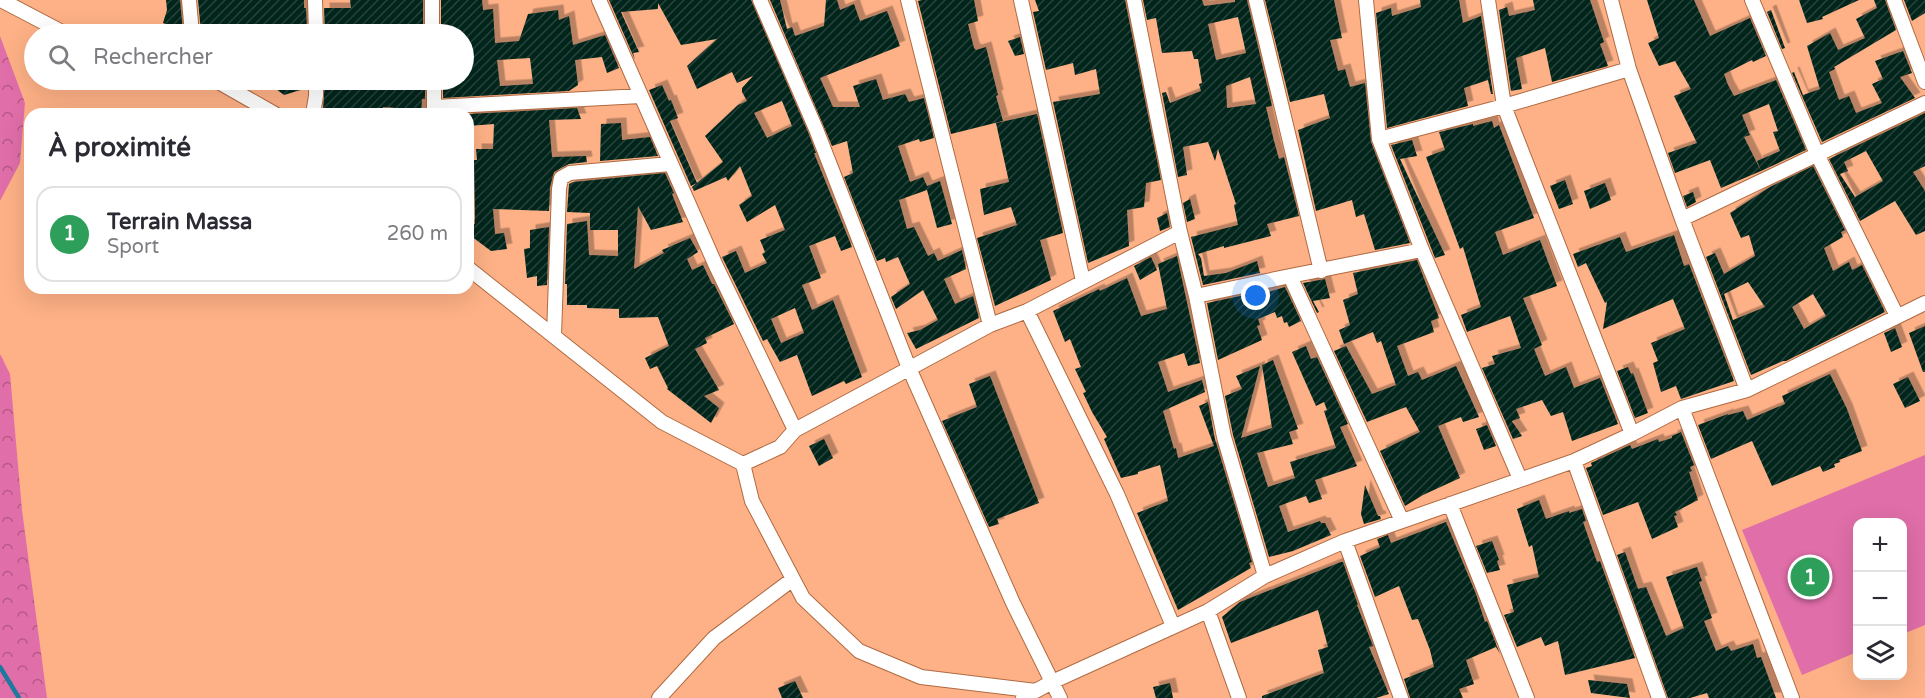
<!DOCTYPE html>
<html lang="fr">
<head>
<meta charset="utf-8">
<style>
	body { margin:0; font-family:"Varela Round",sans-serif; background:#f7f7f7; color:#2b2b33 }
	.controls { position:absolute; right:18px; bottom:18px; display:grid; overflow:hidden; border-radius:12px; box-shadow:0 6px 24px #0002 }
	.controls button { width:54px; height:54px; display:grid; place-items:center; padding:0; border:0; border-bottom:2px solid #e1e1e2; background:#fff; color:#2b2b33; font:30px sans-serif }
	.you { position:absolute; left:1256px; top:296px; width:21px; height:21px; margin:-15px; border:4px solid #fff; border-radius:50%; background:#1a73e8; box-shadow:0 0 0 9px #1a73e833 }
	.badge { display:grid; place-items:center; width:39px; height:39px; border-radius:50%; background:#316a83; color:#fff; font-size:20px; font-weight:700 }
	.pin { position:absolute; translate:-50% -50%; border:3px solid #fff; box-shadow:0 2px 6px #0006 }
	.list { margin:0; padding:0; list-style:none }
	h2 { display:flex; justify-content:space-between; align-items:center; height:78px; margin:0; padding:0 24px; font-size:26px }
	h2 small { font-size:20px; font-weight:400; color:#7c7c81 }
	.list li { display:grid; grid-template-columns:39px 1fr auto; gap:18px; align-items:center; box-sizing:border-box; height:96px; margin:0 12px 12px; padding:0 12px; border:2px solid #e1e1e2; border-radius:18px }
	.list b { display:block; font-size:22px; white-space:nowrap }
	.list p { margin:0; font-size:20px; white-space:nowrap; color:#7c7c81 }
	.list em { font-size:20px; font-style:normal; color:#7c7c81 }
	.icon { flex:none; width:33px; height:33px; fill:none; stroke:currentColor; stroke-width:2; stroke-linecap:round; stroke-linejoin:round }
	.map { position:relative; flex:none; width:1925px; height:698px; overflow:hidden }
	.search { position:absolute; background:#fff; box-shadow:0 6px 24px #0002; left:24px; top:24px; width:450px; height:66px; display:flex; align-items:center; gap:15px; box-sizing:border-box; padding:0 21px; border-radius:33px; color:#7c7c81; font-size:22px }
	.panel { position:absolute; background:#fff; box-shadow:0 6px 24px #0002; left:24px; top:108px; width:450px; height:186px; border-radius:18px }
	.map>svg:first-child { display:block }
	.forest { fill:url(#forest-crowns) }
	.pitch { fill:#e06ea9 }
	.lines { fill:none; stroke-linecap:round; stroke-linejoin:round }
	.stream { stroke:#1d7a9e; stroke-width:4.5 }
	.building { fill:url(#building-hatch); fill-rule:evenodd; filter:url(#shadow) }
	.street-casing { stroke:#b16a41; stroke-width:16 }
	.street { stroke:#fff; stroke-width:14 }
</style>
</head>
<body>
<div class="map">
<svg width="1925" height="698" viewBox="0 0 1925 698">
	<defs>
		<pattern id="forest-crowns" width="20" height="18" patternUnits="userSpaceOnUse" patternTransform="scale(1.5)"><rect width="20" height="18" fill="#e06ea9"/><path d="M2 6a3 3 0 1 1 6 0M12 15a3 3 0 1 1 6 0" fill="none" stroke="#b55887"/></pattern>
		<pattern id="building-hatch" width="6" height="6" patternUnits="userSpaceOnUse" patternTransform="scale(1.5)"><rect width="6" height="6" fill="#05261d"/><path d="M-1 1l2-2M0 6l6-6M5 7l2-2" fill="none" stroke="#29423b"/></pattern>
		<filter id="shadow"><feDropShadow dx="5.5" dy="-5.5" stdDeviation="0" flood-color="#0004"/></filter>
	</defs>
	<rect width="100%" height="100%" fill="#feb186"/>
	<path class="forest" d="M0 36 25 103 20 163 0 201Z
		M0 354 10 374 22 510 47 698H0Z"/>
	<path class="pitch" d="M1925 455V625L1903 634 1902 522H1858L1857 652 1802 675 1742 530Z"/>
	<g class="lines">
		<path class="stream" d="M0 667 19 698"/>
	</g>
	<path class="building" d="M166 0H180L183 32 163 23 167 10Z
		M198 0H304V8H306L307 29 284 30V25H255V34L201 32Z
		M350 0H423V32L416 33V31L385 32V34H325L324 8H351Z
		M441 0H482L483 10 493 9 495 43 519 41 528 14 558 10 559 20 569 16 573 45 605 35 619 68 607 73 602 57 575 60 578 85 569 91 443 98V80H464V34H441ZM530 58 533 84 500 86 497 60Z
		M609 0H751L808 132 816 153H814L852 247 841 251 835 236 809 246 821 278 802 285 812 310 833 300 862 377 846 384 844 381 812 396 797 355 780 362 767 339 763 341 722 257 736 251 745 273 767 263 762 254 765 252 760 240 785 230 775 205 747 222 739 205 752 196 740 166 728 181 726 177 694 191 692 187 723 162 705 136 738 105 747 101 742 92V88L753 76 737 83 732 72 697 89 687 66 717 39 681 45 658 3V9L621 12 639 52 633 53 635 60ZM782 101 792 126 767 138 754 113ZM795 308 804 333 781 343 771 319Z
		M770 0H780L787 29 792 27 795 36 824 26 826 0H837L840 10 854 4 860 21 887 11 900 46 820 78 833 107H860L853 86 876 79 883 100 905 94 909 102 924 98 934 138 920 142 919 139 898 146 910 182 923 177 927 186 940 181 952 224 937 228 927 190 899 200 907 229 914 227 928 256 934 253 938 261 962 250 966 269 944 279 955 304 973 296 979 318 916 349 907 333 920 330 938 320 923 290 896 309 891 297 910 284 898 257 886 262 885 258 877 261 844 177 853 173 847 141 832 146Z
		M922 0H974L978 21 968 24 974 48 976 50 986 47 998 95 996 96 1003 121 951 134 918 1Z
		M1035 0H1125L1161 180 1146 183 1144 207 1127 210 1129 246 1088 263 1053 102 1100 94 1096 69 1075 75 1073 63 1046 70 1033 12 1039 11Z
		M1143 0H1202L1204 6 1235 2V0H1247L1272 106 1266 107 1274 141 1279 159 1284 157 1299 216 1267 224 1271 236 1224 248V246L1198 254 1201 258 1204 276 1226 273 1257 261 1260 273 1203 285 1191 237 1238 225 1234 205 1236 204 1218 149 1215 161 1208 142 1183 147 1187 175 1178 177 1162 93 1166 92 1170 103 1201 91 1199 84 1202 83 1198 59H1194L1192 51 1162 53 1156 18 1147 20ZM1238 17 1246 53 1216 60 1208 24ZM1250 77 1256 104 1227 108 1226 86Z
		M1265 0H1334L1342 38 1330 40 1338 71 1345 69 1350 87 1365 83 1371 142 1410 243 1375 250 1364 214 1356 217 1352 200 1316 211 1298 130 1330 118 1324 94 1290 102Z
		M1420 0H1459L1463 23 1481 16 1493 94H1491L1488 80 1464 88 1468 106 1387 128 1376 13 1391 8 1392 16 1421 7Z
		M1533 0H1590L1604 42 1600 44 1608 66 1552 82 1545 48 1516 58 1522 89 1511 91 1499 10 1507 7 1509 16 1535 10Z
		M1647 0H1694L1710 36 1750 18 1766 56 1753 62 1752 60 1724 74 1728 85 1734 96 1776 80 1806 150 1761 171 1757 161 1780 151 1773 132 1778 131 1769 104 1742 115 1750 135 1744 137 1761 171 1721 188 1710 160 1675 173 1668 153 1697 143 1674 96 1691 89 1675 61 1659 66 1648 43 1659 38Z
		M1799 0H1859L1822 17 1823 19 1807 23Z
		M1874 0H1885L1896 30 1834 67 1835 69 1829 72 1839 100 1849 96 1856 113 1882 103 1872 84 1883 79 1875 61 1903 51 1912 73 1900 77 1915 98 1822 142 1792 73 1794 72 1803 95 1820 89 1807 46 1830 33 1838 50 1865 38 1856 19 1877 8Z
		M1904 0H1925V13L1912 21Z
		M1771 10 1785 48 1782 49 1767 12Z
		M1020 37 1024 54 1015 56 1008 41Z
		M264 80H307V88L284 95Z
		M325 80H411V86L425 85V99H422L421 114H407L408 109 383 107V114H351L323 109Z
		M662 85 669 101 671 100 678 118 670 121 697 183 691 186 649 90Z
		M577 108 581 119 549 120 552 157 586 156 587 162 569 164 554 172 550 187 549 211 493 209 495 234 504 233 507 249 491 251 471 236 468 233V225L475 224 474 160H477L476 149H493L494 124 468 126V114Z
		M1925 113V166L1913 172 1925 191V231L1916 235 1895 201 1860 221 1829 159ZM1866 151 1883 181 1855 197 1840 174 1848 171 1844 162Z
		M1037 114 1063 233 1040 240 1051 280 995 306 977 238 1017 225 1011 207 984 215 980 189 1009 182 996 123Z
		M1492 121 1494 128 1499 125 1534 218 1495 232 1503 255 1540 240 1557 286 1523 298 1542 345 1534 349 1545 376 1566 367 1574 388 1600 378 1618 424 1572 441 1563 412 1551 416 1542 400 1516 409 1520 418 1512 421 1522 436 1513 439 1482 368 1495 364 1492 356 1521 348 1510 316 1467 332 1461 315 1481 307 1463 247 1460 249 1426 157 1445 150 1439 132 1473 124V126Z
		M621 123 622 140 650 137 658 156 600 161 601 124Z
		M1412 140 1417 156 1400 159 1445 255 1435 258 1391 145Z
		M1813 166 1845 230 1841 232 1843 237 1824 248 1833 271 1849 262 1852 270 1862 265 1885 312 1786 361H1783L1751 375 1706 257 1715 253 1724 274 1755 256 1749 235 1741 238 1730 213 1770 187ZM1748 282 1765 307 1733 320 1724 294ZM1813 294 1826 316 1804 329 1792 307Z
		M665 173 674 193 672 194 683 222 651 230 638 206 634 269 664 253 662 250 690 238 698 252 687 259 692 270 703 265 712 284H714L734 324 705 338 707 343 695 349 719 390 704 396 719 408 711 423 667 389 668 388 657 366 650 369 645 358 669 346 658 317 619 318V309L587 308V305H567V284H565L567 224 587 221 589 255 618 256V230H590V213L567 212 569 184 573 182Z
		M1565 180 1573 204 1559 209 1550 186Z
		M1605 183 1611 200 1590 209 1584 191Z
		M1693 192 1696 202 1687 207 1683 196Z
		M1190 199 1195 219 1187 222 1183 203Z
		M1167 213 1170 227 1160 231 1157 218Z
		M549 227 547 285 537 286V276L527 278 524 249 530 248V230Z
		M1674 235 1684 266 1689 264 1734 381 1681 399 1676 386 1661 392 1653 363 1658 361 1651 343 1685 329 1673 299 1603 329 1607 302 1605 303 1586 263 1578 267 1573 254 1620 237 1626 252Z
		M1177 256 1200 363 1188 366 1184 353 1158 362 1168 392 1202 380 1205 392 1163 411 1174 449 1176 448 1178 458 1214 446 1199 406 1208 402 1215 439 1252 562 1249 563 1251 568 1178 610 1137 513 1168 501 1160 465 1138 472V474L1121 478 1104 439 1107 437 1092 412 1083 393 1086 392 1075 369 1081 367 1070 339 1065 342 1053 311 1099 289 1100 291 1127 278 1141 316 1167 309 1158 264Z
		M1151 257 1157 270 1140 280 1134 266Z
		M1417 260 1439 318 1431 321 1434 332 1397 346 1408 376 1418 372 1422 380 1456 366 1479 417 1463 422 1461 417 1438 426 1460 478 1423 495 1405 506 1380 451 1420 432 1406 407 1367 422 1334 351 1346 346 1372 394 1396 385 1381 341 1377 343 1373 332 1344 344 1339 330 1350 325 1343 300 1358 294 1353 273Z
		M1325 279 1330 298 1313 301 1319 312 1317 313 1303 283Z
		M1285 287 1301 321 1289 327 1287 322 1284 323 1282 316 1277 318 1275 312 1258 319 1260 325 1257 326 1262 340 1218 360 1207 303 1264 291 1265 293Z
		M1925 326V372H1923L1909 333Z
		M1895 328 1902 347 1891 352 1884 333Z
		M1306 346 1311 359 1317 357 1348 424 1340 427 1357 466 1315 480 1322 499 1309 503 1306 496 1279 506 1288 532 1320 521 1321 523H1325L1331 535 1293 551 1269 557 1233 435 1225 396 1242 389 1236 376 1260 366 1241 438 1272 428 1262 365 1273 360 1298 429 1289 432 1293 444 1257 453 1268 487 1295 478 1290 462 1336 448 1324 411 1327 410 1324 402 1316 406 1292 352Z
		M1628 367 1631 374 1633 373 1648 413 1635 418 1617 371Z
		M1830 374 1847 409 1862 451 1839 460 1840 462 1834 464 1835 467 1823 472 1820 466 1772 486 1752 441 1711 459 1698 425 1728 414V415L1743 411 1747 420 1785 404 1782 396Z
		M990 376 1039 503 997 519 999 524 989 527 942 421 977 407 969 384Z
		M1908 377 1920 401 1905 408 1893 384Z
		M1487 425 1496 446 1484 450 1476 429Z
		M1681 432 1694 465 1690 467 1692 471 1689 472 1698 500 1675 512 1677 515 1674 516 1678 527 1652 539 1638 502 1603 515 1586 468 1592 466 1591 463 1630 445 1632 449 1658 439 1659 442 1672 438V436Z
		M824 439 833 458 819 466 809 446Z
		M1365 485 1378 516H1380L1381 519 1364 524 1361 514Z
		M1539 500 1546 519 1569 511V513L1582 509 1586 521 1583 522 1597 562 1600 561 1635 658 1565 675 1558 641 1545 646 1541 637 1517 647 1504 615 1514 612 1507 585 1539 577 1532 545 1529 547 1517 509Z
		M1446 522 1476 594 1485 622 1487 621 1500 654 1496 647 1466 660 1474 684 1459 689 1463 698H1410L1404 679 1434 667 1430 650 1418 619 1412 620 1399 586 1375 597 1360 556 1380 547 1377 539 1388 535 1391 543Z
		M1492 541 1499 560 1497 561 1500 570 1487 573 1476 546Z
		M1625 552 1638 589 1646 587 1666 636 1684 628 1666 577 1697 567 1702 581 1699 582 1712 618 1704 621 1716 651 1728 646 1731 651 1753 644 1757 658 1761 657 1776 698H1709L1707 693 1690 698H1668L1617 555Z
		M1341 562H1343L1358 605H1357L1373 646 1369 647 1389 694 1376 698H1262V696L1324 673 1318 650 1328 647 1318 610 1231 643 1222 617 1240 602Z
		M1588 680 1627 684 1630 698 1591 693Z
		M795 681 803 698H782L778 688Z
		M1170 683 1173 698H1156L1153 687Z"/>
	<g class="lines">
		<g class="street-casing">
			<path id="street" d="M1 0 62 32 70 34
				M189 0 192 34
				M315 0 316 34
				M432 0V34
				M599 0 716 266 795 430 780 447 743 464
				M760 0 816 129 909 368 1013 603 1060 698
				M908 0 990 325
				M1021 0 1083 281
				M1134 0 1180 232 1196 296 1224 437 1265 576
				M1256 0 1321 271
				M1366 0 1379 139 1422 250 1520 479
				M1488 0 1504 106 1632 434
				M1611 0 1629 69 1682 219 1747 390
				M1752 0 1817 154 1897 316
				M1894 0 1925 82
				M215 80 275 114
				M434 107 641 96
				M434 113V80
				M313 114 316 96V80
				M1379 139 1504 106 1629 69
				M1682 219 1925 103
				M468 268 662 422 743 464 752 501 803 598 859 651 921 677 1036 691
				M1196 296 1290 276
				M1027 311 1117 494 1173 626
				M554 336 559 189 561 178 570 173 670 164
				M1682 408 1792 698
				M795 430 990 325 1027 311 1180 232
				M1574 461 1659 698
				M1450 504 1527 698
				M1402 521 1290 276 1422 250
				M1345 541 1401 698
				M1208 611 1239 698
				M659 698 714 638 793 579
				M1023 698 1052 682 1208 611 1265 576 1345 541 1574 461 1632 434 1682 408 1747 390 1925 303"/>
		</g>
		<use href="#street" class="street"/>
	</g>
</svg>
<div class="controls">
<button>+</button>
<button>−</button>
<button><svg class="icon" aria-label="layers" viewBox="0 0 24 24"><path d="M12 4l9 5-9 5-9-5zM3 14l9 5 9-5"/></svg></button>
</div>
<div class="you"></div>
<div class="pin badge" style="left:1810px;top:577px;background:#2e9e5b">1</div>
<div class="search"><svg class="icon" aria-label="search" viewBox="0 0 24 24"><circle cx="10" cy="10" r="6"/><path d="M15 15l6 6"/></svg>Rechercher</div>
<section class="panel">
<h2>À proximité<small></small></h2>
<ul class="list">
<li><span class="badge" style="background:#2e9e5b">1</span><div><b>Terrain Massa</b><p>Sport</p></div><em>260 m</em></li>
</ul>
</section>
</div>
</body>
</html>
